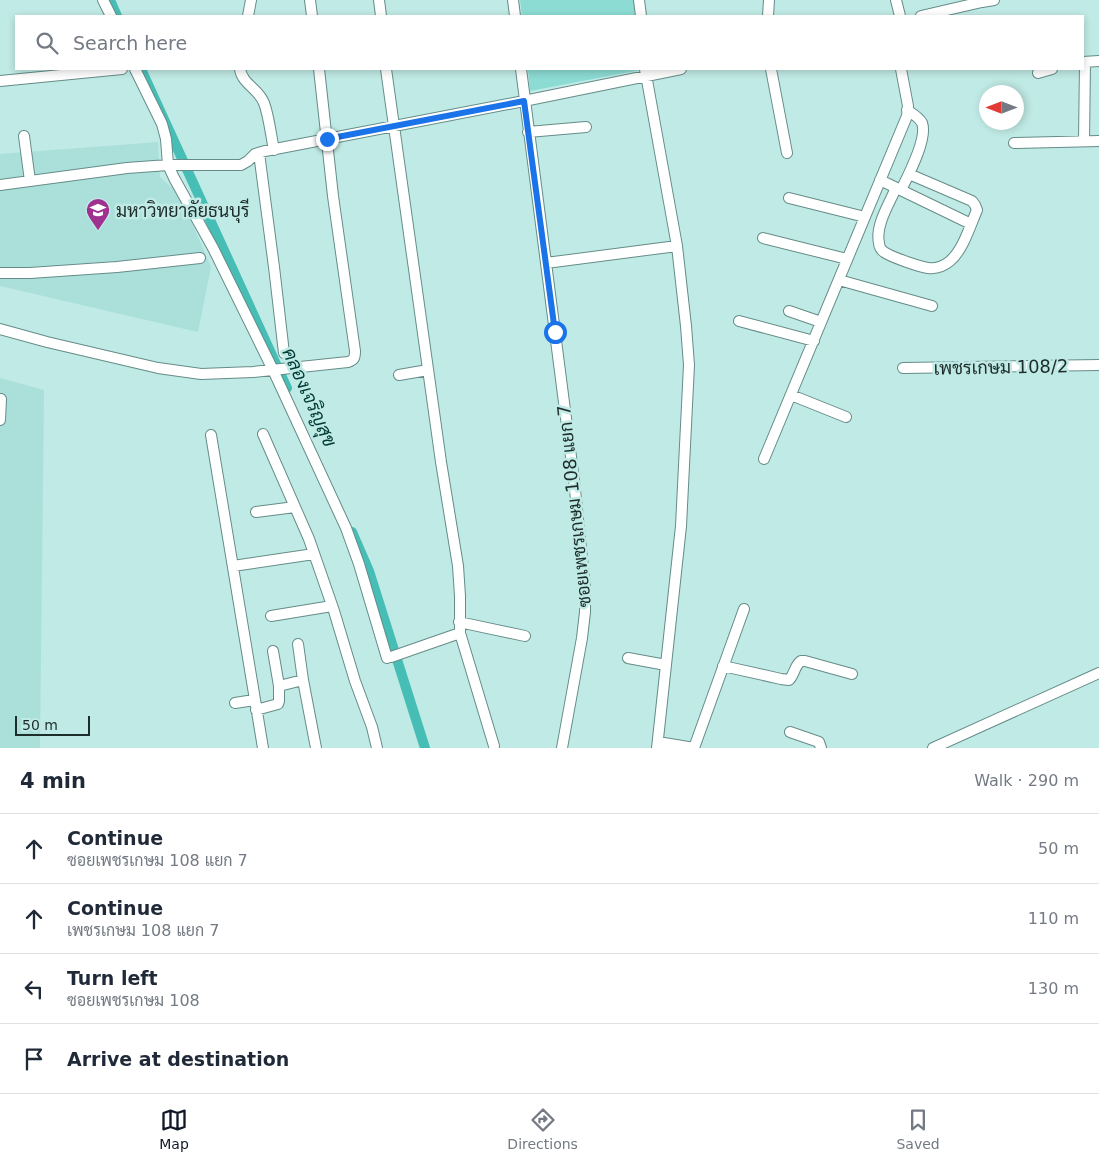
<!DOCTYPE html>
<html lang="en">
<head>
<meta charset="utf-8">
<style>
	body { margin:0; font-family:"DejaVu Sans",Sarabun,sans-serif; background:#f2f2f3; color:#1f2937 }
	.compass { position:absolute; left:979px; top:85px; width:45px; height:45px; border-radius:50%; background:#fff; box-shadow:0 2px 8px #0003; rotate:270deg }
	.scale { position:absolute; left:15px; bottom:12px; width:75px; box-sizing:border-box; padding-left:5px; border:2px solid #1d2d2b; border-top:0; font-size:14px; line-height:18px; white-space:nowrap; color:#1d2d2b; -webkit-text-stroke:4px #c0eae5; paint-order:stroke }
	.stop { position:absolute; width:15px; height:15px; margin:-11px; border:4px solid #1a73e8; border-radius:50%; background:#fff }
	.stop.end { background:#1a73e8; border-color:#fff; box-shadow:0 1px 5px #0008 }
	.list { margin:0; padding:0; list-style:none }
	h2 { display:flex; justify-content:space-between; align-items:center; height:65px; margin:0; padding:0 20px; font-size:21px }
	h2 small { font-size:16px; font-weight:400; color:#747a83 }
	.list li { display:grid; grid-template-columns:32px 1fr auto; gap:15px; align-items:center; box-sizing:border-box; height:70px; padding:0 20px; border-top:1px solid #e0e1e3 }
	.list b { display:block; font-size:19px; white-space:nowrap }
	.list p { margin:0; font-size:16px; white-space:nowrap; color:#747a83 }
	.list em { font-size:16px; font-style:normal; color:#747a83 }
	.icon { flex:none; width:28px; height:28px; fill:none; stroke:currentColor; stroke-width:2; stroke-linecap:round; stroke-linejoin:round }
	.map { position:relative; flex:none; width:1099px; height:748px; overflow:hidden }
	.search { position:absolute; background:#fff; box-shadow:0 2px 8px #0003; left:15px; right:15px; top:15px; height:55px; display:flex; align-items:center; gap:12px; box-sizing:border-box; padding:0 18px; border-radius:0px; color:#747a83; font-size:19px }
	.sheet { height:345px; background:#fff }
	nav { display:flex; justify-content:space-around; align-items:center; box-sizing:border-box; height:70px; border-top:1px solid #e0e1e3; background:#fff; font-size:14px; color:#747a83 }
	nav a { display:grid; justify-items:center; gap:2px }
	nav .on { color:#111827 }
	.map>svg:first-child { display:block }
	.built { fill:#abe0da }
	.green { fill:#8cdcd4 }
	.lines { fill:none; stroke-linecap:round; stroke-linejoin:round }
	.canal { stroke:#47beb5; stroke-width:10 }
	.minor-casing { stroke:#658c88; stroke-width:12 }
	.minor { stroke:#fff; stroke-width:10 }
	.route { stroke:#1a73e8; stroke-width:6 }
	.labels { text-anchor:middle; dominant-baseline:central; stroke-width:5; stroke-linejoin:round; paint-order:stroke }
	.poi-label { font-size:18px; fill:#1d2d2b; stroke:#c0eae5; text-anchor:start }
	.street-label { font-size:18px; fill:#1d2d2b; stroke:#c0eae5 }
	.water-label { font-size:19px; font-style:italic; fill:#013b37; stroke:#c0eae5 }
</style>
</head>
<body>
<div class="map">
<svg width="1099" height="748" viewBox="0 0 1099 748">
	<rect width="100%" height="100%" fill="#c0eae5"/>
	<path class="built" d="M158 142 160 177 180 195 211 267 198 332 0 286V154Z
		M0 378 44 390 40 748H0Z"/>
	<path class="green" d="M520 0H634L635 16H522Z
		M528 69H640V70L530 91Z"/>
	<g class="lines">
		<path class="canal" d="M110 0 117 16
			M141 69 287 388
			M352 532 369 571 425 748"/>
		<g class="minor-casing">
			<path id="minor" d="M103 0 111 16
				M310 0 312 16
				M379 0 381 16
				M513 0 515 16
				M639 0 641 16
				M896 0 900 16
				M248 16 251 0
				M768 16 769 0
				M921 16 982 2 994 0
				M1083 62 1099 61
				M135 69 162 124 166 139 168 165 174 178 213 248 273 370 346 528 359 564 387 658
				M240 69C242 84 259 89 264 103 269 116 271 136 274 150
				M386 69 441 462 458 566 460 596V633L494 746
				M521 69 574 480 585 587V612L582 638 562 748
				M645 69 677 246 686 326 689 365 681 526 657 748
				M771 69 787 153
				M1038 73 1052 69
				M0 81 122 69
				M528 132 586 127
				M24 136 30 181
				M1084 141 1085 62
				M1014 143 1099 141
				M259 153 274 267 284 353
				M880 180 971 224
				M0 185 127 168 168 165H241L248 161 255 154 265 151 524 101 681 69
				M896 188C889 204 875 226 879 243 879 246 881 250 884 252 891 257 920 267 928 268 936 269 944 266 950 261 963 250 970 226 977 210L975 205 972 201 909 174
				M901 190C908 176 928 138 922 123 919 117 913 114 907 110
				M789 198 865 217
				M763 238 847 259
				M546 263 677 246
				M0 273H30L117 267 200 258
				M839 280 932 306
				M789 311 821 322
				M739 321 814 341
				M0 329 47 342 158 368 201 374 253 372 348 362C354 360 355 358 355 351L333 196 319 69
				M903 368 1099 365
				M399 375 428 370
				M791 395 846 417
				M0 420 1 399
				M263 434 309 539 334 611 355 681 372 727 377 748
				M211 435 263 748
				M764 459 907 116 908 106 901 69
				M256 512 295 507
				M233 566 314 554
				M271 616 332 606
				M459 622 525 636
				M298 644 303 680
				M273 651 279 686
				M391 657 460 633
				M628 658 666 665
				M723 666 781 679 789 680C795 674 794 666 801 661H805L852 674
				M235 703 254 700
				M256 710 278 704 279 701V686L303 680 316 748
				M790 732 819 742 821 748
				M658 742 694 748
				M694 748 744 609
				M933 748 1099 673"/>
		</g>
		<use href="#minor" class="minor"/>
	</g>
	<g class="lines">
		<path class="route" d="M327 139 524 101 555 332"/>
	</g>
	<defs>
		<g id="university-pin" transform="scale(1.25)"><path d="M0 17L-7.5 6A9.5 9.5 0 1 1 7.5 6Z" fill="#9f3291" stroke="#c0eae5"/><path d="M0-5L7-2L0 1L-7-2ZM-4 1L0 2.5L4 1V4Q0 6-4 4Z" fill="#fff"/></g>
	</defs>
	<g fill-rule="evenodd">
		<use href="#university-pin" x="98" y="210"/>
	</g>
	<g class="labels">
		<g class="poi-label">
			<text x="116" y="210">มหาวิทยาลัยธนบุรี</text>
		</g>
		<g class="street-label">
			<text transform="translate(1001 367) rotate(-1)">เพชรเกษม 108/2</text>
			<text transform="translate(574 506) rotate(-96)">ซอยเพชรเกษม 108 แยก 7</text>
		</g>
		<g class="water-label">
			<text transform="translate(310 397) rotate(66)">คลองเจริญสุข</text>
		</g>
	</g>
</svg>
<svg class="compass" viewBox="-18 -18 36 36"><path d="M0-13l5 13h-10z" fill="#e53935"/><path d="M0 13l5-13h-10z" fill="#747a83"/></svg>
<div class="scale">50 m</div>
<div class="stop" style="left:555px;top:332px"></div>
<div class="stop end" style="left:327px;top:139px"></div>
<div class="search"><svg class="icon" aria-label="search" viewBox="0 0 24 24"><circle cx="10" cy="10" r="6"/><path d="M15 15l6 6"/></svg>Search here</div>
</div>
<section class="sheet">
<h2>4 min<small>Walk · 290 m</small></h2>
<ul class="list">
<li><svg class="icon" aria-label="ahead" viewBox="0 0 24 24"><path d="M12 20V5M6 11l6-6 6 6"/></svg><div><b>Continue</b><p>ซอยเพชรเกษม 108 แยก 7</p></div><em>50 m</em></li>
<li><svg class="icon" aria-label="ahead" viewBox="0 0 24 24"><path d="M12 20V5M6 11l6-6 6 6"/></svg><div><b>Continue</b><p>เพชรเกษม 108 แยก 7</p></div><em>110 m</em></li>
<li><svg class="icon" aria-label="left" viewBox="0 0 24 24"><path d="M17 20v-9H6M10 6l-5 5 5 5"/></svg><div><b>Turn left</b><p>ซอยเพชรเกษม 108</p></div><em>130 m</em></li>
<li><svg class="icon" aria-label="arrive" viewBox="0 0 24 24"><path d="M6 21V4h12l-3 4 3 4H6"/></svg><div><b>Arrive at destination</b></div></li>
</ul>
</section>
<nav>
<a class="on"><svg class="icon" aria-label="map" viewBox="0 0 24 24"><path d="M3 6l6-2 6 2 6-2v14l-6 2-6-2-6 2zM9 4v14M15 6v14"/></svg>Map</a>
<a><svg class="icon" aria-label="directions" viewBox="0 0 24 24"><path d="M12 3l9 9-9 9-9-9zM9 14v-3h6M13 9l2 2-2 2"/></svg>Directions</a>
<a><svg class="icon" aria-label="saved" viewBox="0 0 24 24"><path d="M7 4h10v16l-5-4-5 4z"/></svg>Saved</a>
</nav>
</body>
</html>
